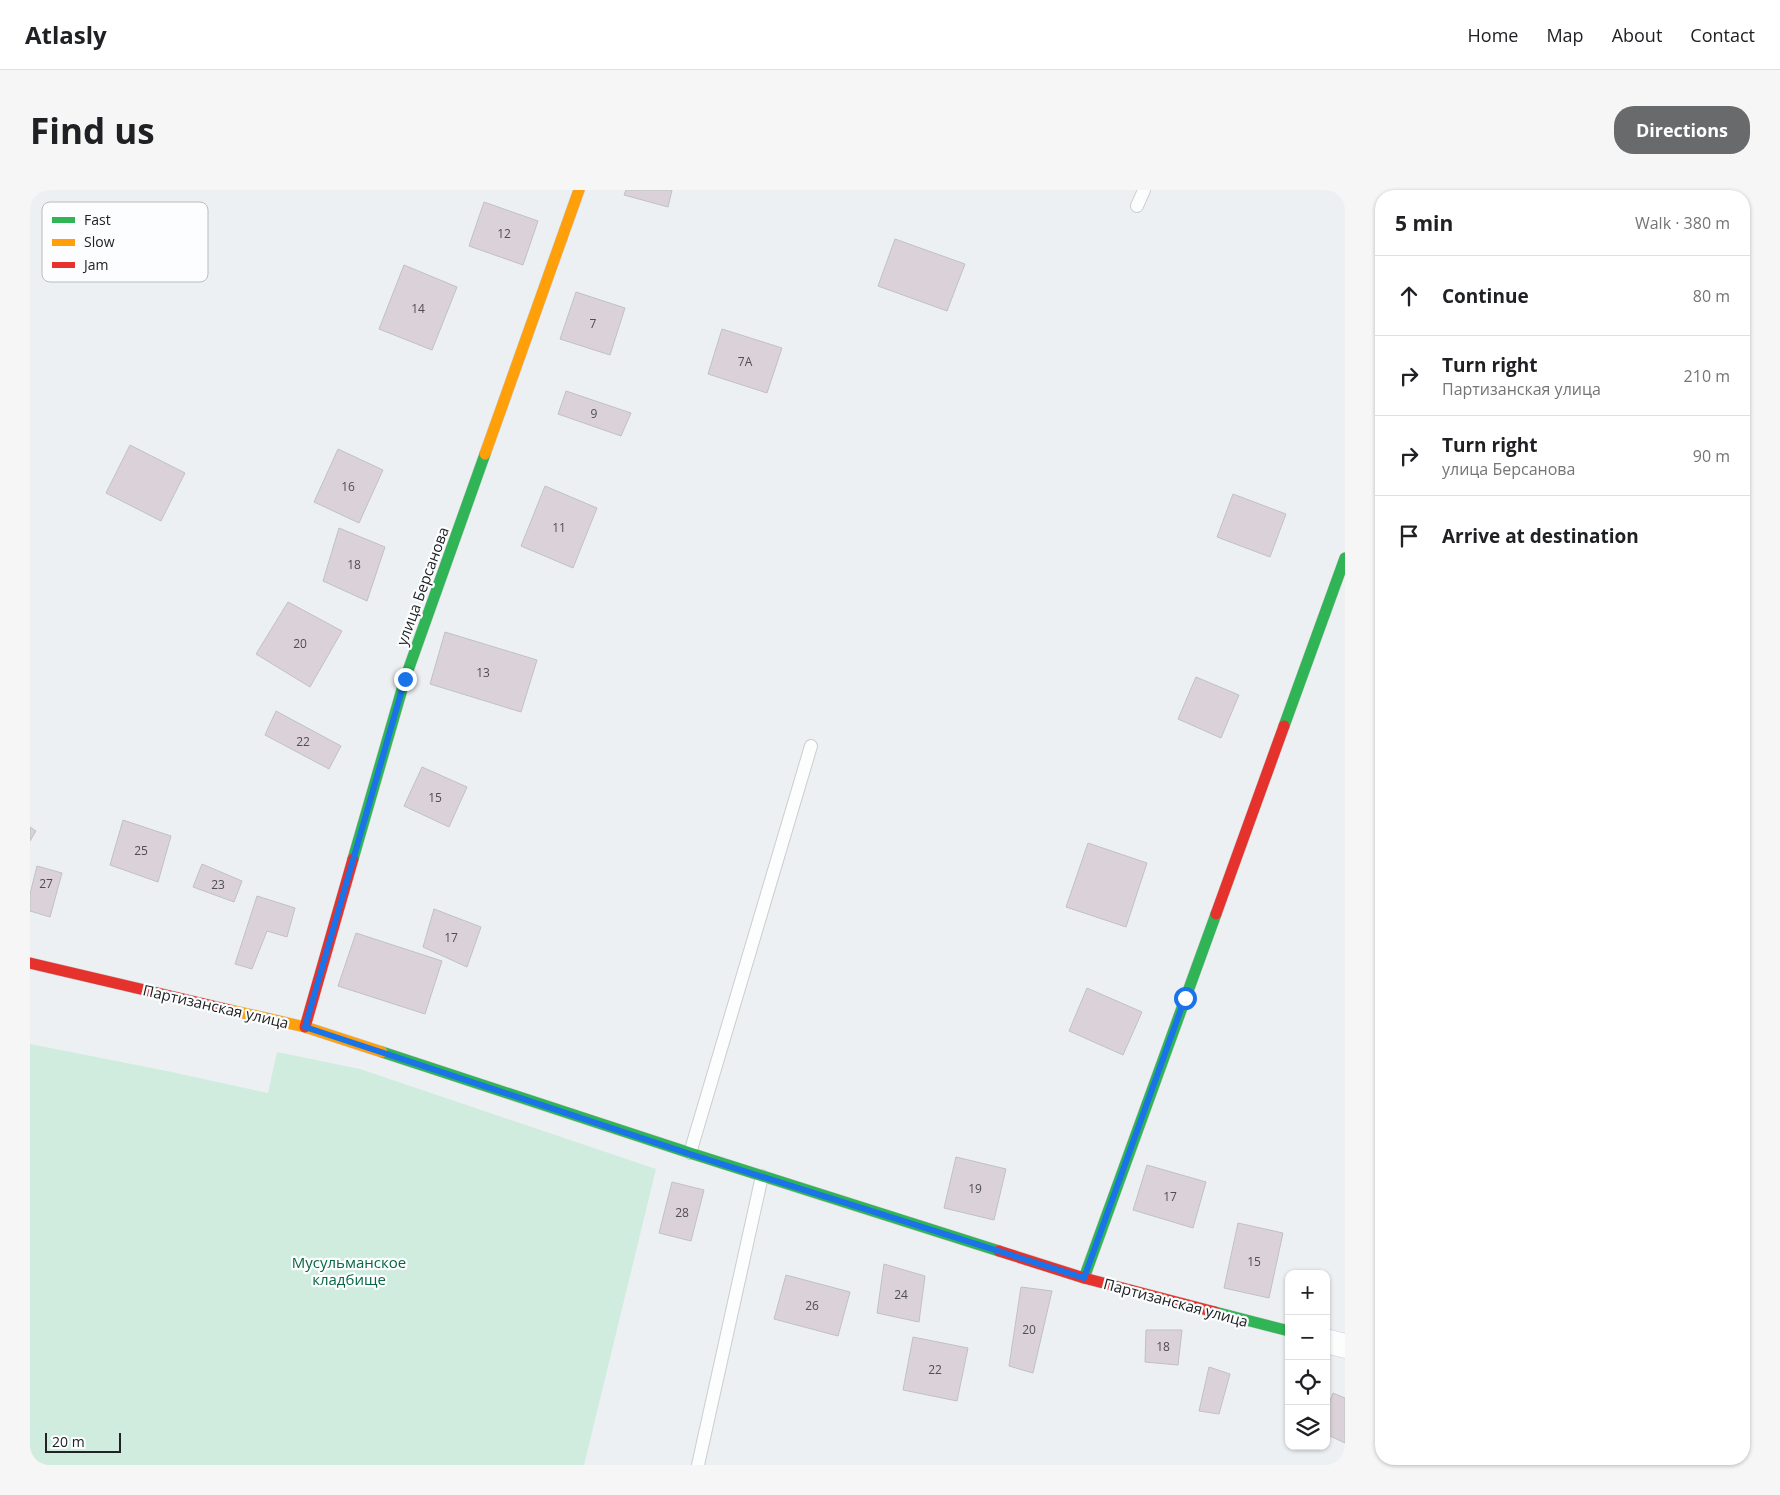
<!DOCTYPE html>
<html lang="en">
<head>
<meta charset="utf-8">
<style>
	body { margin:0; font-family:"Open Sans",sans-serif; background:#f6f6f6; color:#202124 }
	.controls { position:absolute; right:15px; bottom:15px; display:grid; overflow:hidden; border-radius:10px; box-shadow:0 1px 4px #0004 }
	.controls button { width:45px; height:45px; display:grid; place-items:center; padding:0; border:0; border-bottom:1px solid #e0e0e0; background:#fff; color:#202124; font:25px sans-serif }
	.scale { position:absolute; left:15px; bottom:12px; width:76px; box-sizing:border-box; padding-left:5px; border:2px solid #212223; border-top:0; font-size:14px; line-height:18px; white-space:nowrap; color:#212223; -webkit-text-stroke:4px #fbfdfe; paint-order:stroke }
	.stop { position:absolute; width:15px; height:15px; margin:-11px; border:4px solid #1a73e8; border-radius:50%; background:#fff }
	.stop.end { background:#1a73e8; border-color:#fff; box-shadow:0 1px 5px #0008 }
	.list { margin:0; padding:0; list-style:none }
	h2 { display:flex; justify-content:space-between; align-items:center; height:65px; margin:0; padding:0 20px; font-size:21px }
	h2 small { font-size:16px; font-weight:400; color:#757577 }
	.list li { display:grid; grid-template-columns:32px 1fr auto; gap:15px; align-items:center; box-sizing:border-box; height:80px; padding:0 20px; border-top:1px solid #e0e0e0 }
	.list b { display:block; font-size:19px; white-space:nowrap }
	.list p { margin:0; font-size:16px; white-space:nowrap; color:#757577 }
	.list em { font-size:16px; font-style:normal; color:#757577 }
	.icon { flex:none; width:28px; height:28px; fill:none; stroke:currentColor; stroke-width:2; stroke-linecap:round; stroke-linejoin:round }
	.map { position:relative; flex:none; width:1315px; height:1275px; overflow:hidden; border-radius:20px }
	header { display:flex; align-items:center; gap:30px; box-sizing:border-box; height:70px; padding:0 25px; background:#fff; border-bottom:1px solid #e0e0e0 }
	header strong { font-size:24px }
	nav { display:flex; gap:28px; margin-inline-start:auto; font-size:18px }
	.intro { display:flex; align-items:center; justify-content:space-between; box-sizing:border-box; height:120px; padding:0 30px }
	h1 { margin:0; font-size:35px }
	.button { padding:12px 22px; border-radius:20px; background:#686a6b; color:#fff; font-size:18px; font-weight:700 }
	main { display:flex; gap:30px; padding:0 30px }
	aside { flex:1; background:#fff; border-radius:20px; box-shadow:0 1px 4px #0004 }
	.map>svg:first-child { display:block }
	.green { fill:#cfecde }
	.building { fill:#dad2d8; stroke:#c0c1c3 }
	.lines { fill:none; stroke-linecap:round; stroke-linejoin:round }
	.lane-casing { stroke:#cbcdcf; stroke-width:14 }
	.street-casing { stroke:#cbcdcf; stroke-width:25 }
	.fast-casing { stroke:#cbcdcf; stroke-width:12 }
	.slow-casing { stroke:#cbcdcf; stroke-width:12 }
	.jam-casing { stroke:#cbcdcf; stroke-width:12 }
	.lane { stroke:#fcfdfd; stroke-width:12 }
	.street { stroke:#fcfdfd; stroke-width:24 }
	.fast { stroke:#30b455; stroke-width:11 }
	.slow { stroke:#ff9f0a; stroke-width:11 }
	.jam { stroke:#e5322d; stroke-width:11 }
	.route { stroke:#1a73e8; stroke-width:6 }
	.labels { text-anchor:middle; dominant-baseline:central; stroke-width:4.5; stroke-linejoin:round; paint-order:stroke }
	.number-label { font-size:12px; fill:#4f4e50 }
	.street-label { font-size:15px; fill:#212223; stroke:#fbfdfe }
	.park-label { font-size:15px; fill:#096643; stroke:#fbfdfe }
	.key { fill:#fbfdfe; stroke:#babbbc; stroke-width:1 }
	.key-label { font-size:14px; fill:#212223 }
</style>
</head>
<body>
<header>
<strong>Atlasly</strong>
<nav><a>Home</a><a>Map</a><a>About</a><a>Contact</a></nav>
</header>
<div class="intro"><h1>Find us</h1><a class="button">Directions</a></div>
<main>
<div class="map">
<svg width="1315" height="1275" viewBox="0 0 1315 1275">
	<rect width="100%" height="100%" fill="#edf0f2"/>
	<path class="green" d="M0 854 137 881 238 903 247 862 330 879 626 979 554 1275H0Z"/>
	<path class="building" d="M596 0H642L638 17 594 5Z
		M454 12 508 31 493 75 439 56Z
		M865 49 935 74 917 121 848 96Z
		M374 75 427 97 402 160 349 139Z
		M546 102 595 118 580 165 530 149Z
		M692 139 752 158 737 203 678 184Z
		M536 201 601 223 591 246 528 224Z
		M100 255 155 283 131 331 76 303Z
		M308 259 353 280 329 333 284 312Z
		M515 296 567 318 543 378 491 356Z
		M1203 304 1256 324 1240 367 1187 347Z
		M309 338 355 357 337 411 293 391Z
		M258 412 312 441 280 497 226 464Z
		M415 442 507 470 491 522 400 494Z
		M1166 487 1209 505 1191 548 1148 529Z
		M246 521 311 556 299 579 235 545Z
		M392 577 437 597 419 637 374 616Z
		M93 630 141 646 128 692 80 675Z
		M0 637 6 641 0 651Z
		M1058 653 1117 673 1096 737 1036 717Z
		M172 674 212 691 204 712 163 697Z
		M7 676 32 683 20 727 0 721V704Z
		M227 706 265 718 257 747 237 741 222 779 205 774Z
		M404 719 451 737 437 777 393 757Z
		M326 743 412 771 395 824 308 796Z
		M1057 798 1112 822 1093 865 1039 841Z
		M926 967 976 979 964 1030 914 1018Z
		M1117 975 1176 992 1163 1038 1103 1020Z
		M642 992 674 1000 661 1051 629 1043Z
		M1208 1033 1253 1043 1239 1108 1194 1098Z
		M854 1074 895 1086 889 1132 847 1123Z
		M756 1085 820 1102 808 1146 744 1129Z
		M991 1097 1022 1101 1003 1183 979 1176Z
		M1116 1140H1152L1148 1175 1115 1172Z
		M883 1147 938 1158 927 1211 873 1200Z
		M1179 1177 1200 1184 1189 1224 1169 1221Z
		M1303 1203 1315 1208V1253L1296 1244V1221Z"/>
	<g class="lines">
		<g class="lane-casing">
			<path id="lane" d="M1107 16 1114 0
				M660 963 781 556
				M668 1275 732 986"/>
		</g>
		<g class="street-casing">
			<path id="street" d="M1296 1151 1315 1156"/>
		</g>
		<g class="fast-casing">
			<path id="fast" d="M1254 536 1315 368
				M323 669 375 489 455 264
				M352 862 660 963 969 1061
				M1054 1088 1186 724
				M1185 1122 1259 1141"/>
		</g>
		<g class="slow-casing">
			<path id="slow" d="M455 264 549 0
				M200 820 275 837 352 862"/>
		</g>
		<g class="jam-casing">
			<path id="jam" d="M1186 724 1254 536
				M0 773 200 820
				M275 837 323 669
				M969 1061 1054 1088 1185 1122"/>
		</g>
		<use href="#lane" class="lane"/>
		<use href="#street" class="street"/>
		<use href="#fast" class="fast"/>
		<use href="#slow" class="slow"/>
		<use href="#jam" class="jam"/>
	</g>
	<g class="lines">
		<path class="route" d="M375 489 275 837 660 964 1054 1088 1155 808"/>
	</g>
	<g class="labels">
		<g class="number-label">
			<text x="474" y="43">12</text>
			<text x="388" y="118">14</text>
			<text x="563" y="133">7</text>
			<text x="715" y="171">7А</text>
			<text x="564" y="223">9</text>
			<text x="318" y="296">16</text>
			<text x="529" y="337">11</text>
			<text x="324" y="374">18</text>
			<text x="270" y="453">20</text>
			<text x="453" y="482">13</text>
			<text x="273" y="551">22</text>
			<text x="405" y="607">15</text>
			<text x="111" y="660">25</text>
			<text x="16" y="693">27</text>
			<text x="188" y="694">23</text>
			<text x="421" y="747">17</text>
			<text x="945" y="998">19</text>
			<text x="1140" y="1006">17</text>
			<text x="652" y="1022">28</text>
			<text x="1224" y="1071">15</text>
			<text x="871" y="1104">24</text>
			<text x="782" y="1115">26</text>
			<text x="999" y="1139">20</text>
			<text x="1133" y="1156">18</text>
			<text x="905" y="1179">22</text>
		</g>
		<g class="street-label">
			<text transform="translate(392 396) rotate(-70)">улица Берсанова</text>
			<text transform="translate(186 816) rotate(13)">Партизанская улица</text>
			<text transform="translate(1146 1112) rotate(15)">Партизанская улица</text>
		</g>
		<g class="park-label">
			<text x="319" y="1072">Мусульманское<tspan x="319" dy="17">кладбище</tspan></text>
		</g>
	</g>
	<rect x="12" y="12" width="166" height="80" rx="8" class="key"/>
	<rect x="22" y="27" width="23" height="6" fill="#30b455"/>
	<rect x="22" y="49" width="23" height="7" fill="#ff9f0a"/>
	<rect x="22" y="72" width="23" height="6" fill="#e5322d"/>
	<g class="key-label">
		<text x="54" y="35">Fast</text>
		<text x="54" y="57">Slow</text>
		<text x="54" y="80">Jam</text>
	</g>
</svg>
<div class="controls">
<button>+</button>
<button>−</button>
<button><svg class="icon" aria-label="locate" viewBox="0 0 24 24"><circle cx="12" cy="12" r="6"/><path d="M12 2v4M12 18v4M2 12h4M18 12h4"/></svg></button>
<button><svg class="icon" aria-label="layers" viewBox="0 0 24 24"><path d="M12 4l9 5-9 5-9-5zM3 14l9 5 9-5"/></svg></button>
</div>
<div class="scale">20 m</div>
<div class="stop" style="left:1155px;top:808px"></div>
<div class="stop end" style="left:375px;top:489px"></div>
</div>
<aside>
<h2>5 min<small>Walk · 380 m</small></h2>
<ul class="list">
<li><svg class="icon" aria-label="ahead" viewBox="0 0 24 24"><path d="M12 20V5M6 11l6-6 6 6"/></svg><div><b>Continue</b></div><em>80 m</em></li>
<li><svg class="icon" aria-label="right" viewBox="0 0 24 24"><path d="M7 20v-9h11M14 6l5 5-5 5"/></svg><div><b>Turn right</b><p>Партизанская улица</p></div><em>210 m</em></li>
<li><svg class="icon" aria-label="right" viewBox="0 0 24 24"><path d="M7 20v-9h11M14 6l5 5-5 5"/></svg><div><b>Turn right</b><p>улица Берсанова</p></div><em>90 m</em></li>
<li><svg class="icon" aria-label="arrive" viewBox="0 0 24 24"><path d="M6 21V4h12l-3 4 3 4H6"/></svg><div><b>Arrive at destination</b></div></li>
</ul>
</aside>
</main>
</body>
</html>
